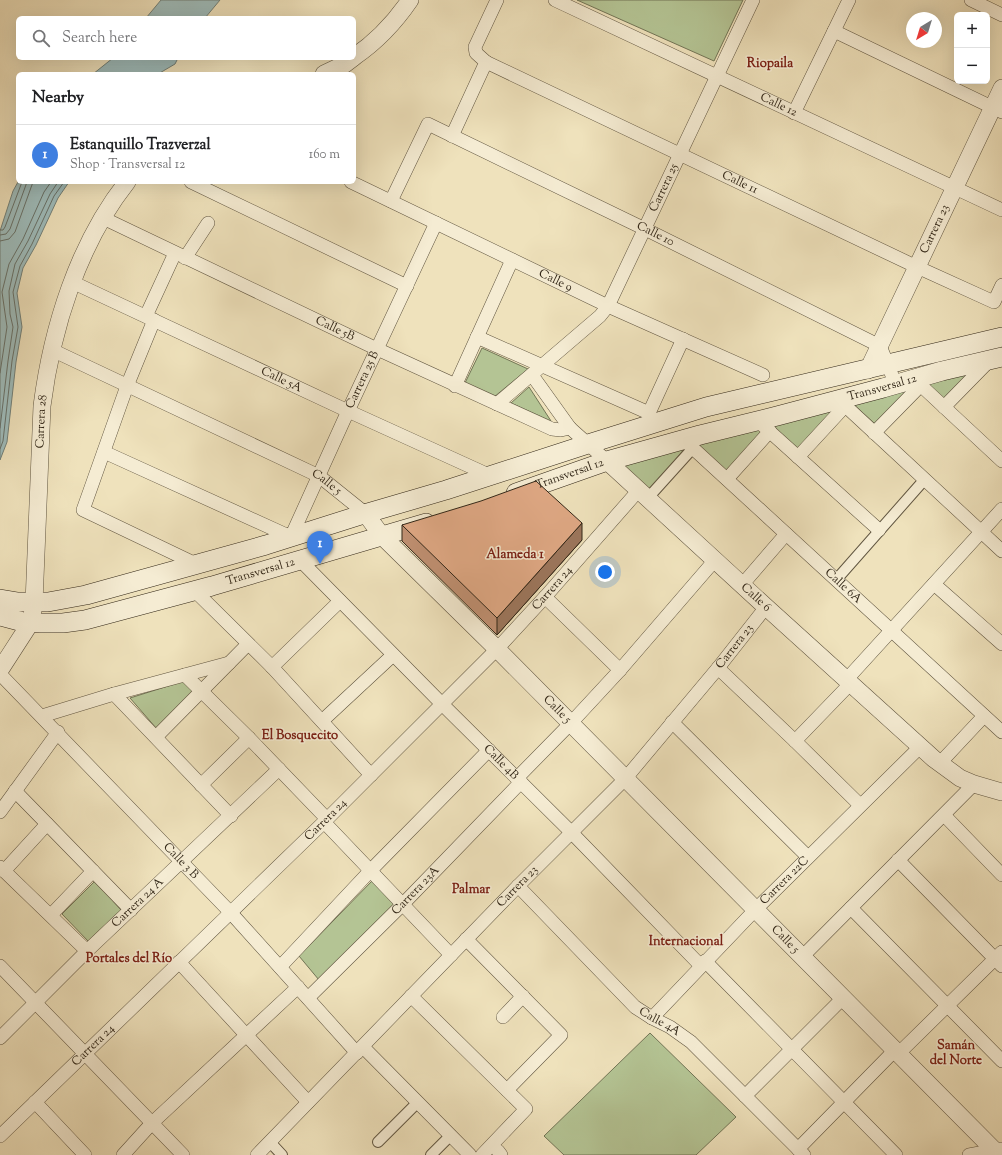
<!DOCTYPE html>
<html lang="en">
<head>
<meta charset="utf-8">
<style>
	body { margin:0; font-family:"Sorts Mill Goudy",serif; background:#f2f2f2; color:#202124 }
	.controls { position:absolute; right:12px; top:12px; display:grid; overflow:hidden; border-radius:6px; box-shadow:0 4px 16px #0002 }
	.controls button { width:36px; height:36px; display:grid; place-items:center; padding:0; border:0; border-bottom:1px solid #e0e0e0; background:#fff; color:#202124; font:20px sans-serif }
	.compass { position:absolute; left:906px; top:12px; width:36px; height:36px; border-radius:50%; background:#fff; box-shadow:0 4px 16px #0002; rotate:218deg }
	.you { position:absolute; left:605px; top:572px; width:14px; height:14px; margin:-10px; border:3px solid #fff; border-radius:50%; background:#1a73e8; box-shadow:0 0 0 6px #1a73e833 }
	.badge { display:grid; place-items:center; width:26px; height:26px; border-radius:50%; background:#db2777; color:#fff; font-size:13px; font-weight:700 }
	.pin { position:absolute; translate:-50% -33px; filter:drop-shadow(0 1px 2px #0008) }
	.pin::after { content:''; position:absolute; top:21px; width:14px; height:12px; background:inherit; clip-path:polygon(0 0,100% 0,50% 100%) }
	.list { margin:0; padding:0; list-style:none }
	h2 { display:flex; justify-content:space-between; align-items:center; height:52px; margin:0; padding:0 16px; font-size:17px }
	h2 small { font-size:13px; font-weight:400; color:#757577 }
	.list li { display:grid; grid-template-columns:26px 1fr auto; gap:12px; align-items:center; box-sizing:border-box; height:60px; padding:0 16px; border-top:1px solid #e0e0e0 }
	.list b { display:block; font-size:15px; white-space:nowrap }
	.list p { margin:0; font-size:13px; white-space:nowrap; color:#757577 }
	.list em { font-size:13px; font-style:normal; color:#757577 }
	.icon { flex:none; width:22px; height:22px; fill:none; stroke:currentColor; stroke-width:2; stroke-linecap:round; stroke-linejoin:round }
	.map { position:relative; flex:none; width:1002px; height:1155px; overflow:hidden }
	.search { position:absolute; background:#fff; box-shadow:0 4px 16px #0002; left:16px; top:16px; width:340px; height:44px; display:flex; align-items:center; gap:10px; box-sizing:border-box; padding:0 14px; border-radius:6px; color:#757577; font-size:15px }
	.panel { position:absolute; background:#fff; box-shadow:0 4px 16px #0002; left:16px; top:72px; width:340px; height:112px; border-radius:6px }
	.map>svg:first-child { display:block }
	.green { fill:#b4c494; stroke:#727556 }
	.water { fill:#9ebcbb; stroke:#728079 }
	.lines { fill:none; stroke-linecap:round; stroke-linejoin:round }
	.shore { stroke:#687169; stroke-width:1 }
	.pedestrian-casing { stroke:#605540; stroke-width:12 }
	.minor-casing { stroke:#605540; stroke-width:14 }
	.tertiary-casing { stroke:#605540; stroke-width:18 }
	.secondary-casing { stroke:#312617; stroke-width:20 }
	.pedestrian { stroke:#f5ecd3; stroke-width:10 }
	.minor { stroke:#f5ecd3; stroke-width:13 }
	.tertiary { stroke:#f5ecd3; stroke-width:17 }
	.secondary { stroke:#f5ecd3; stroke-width:19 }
	.wall { fill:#c09072; stroke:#312617 }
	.shaded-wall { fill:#9c765c; stroke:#312617 }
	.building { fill:#dfa884; stroke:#312617 }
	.labels { text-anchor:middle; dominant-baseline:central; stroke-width:3; stroke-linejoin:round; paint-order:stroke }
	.street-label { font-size:12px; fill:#312617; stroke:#f5ecd3 }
	.neighbourhood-label { font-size:13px; font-weight:bold; fill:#7a1f14; stroke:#f5ecd3 }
</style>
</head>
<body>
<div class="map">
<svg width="1002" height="1155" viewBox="0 0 1002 1155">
	<rect width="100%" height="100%" fill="#efe2bc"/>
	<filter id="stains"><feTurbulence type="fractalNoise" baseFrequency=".005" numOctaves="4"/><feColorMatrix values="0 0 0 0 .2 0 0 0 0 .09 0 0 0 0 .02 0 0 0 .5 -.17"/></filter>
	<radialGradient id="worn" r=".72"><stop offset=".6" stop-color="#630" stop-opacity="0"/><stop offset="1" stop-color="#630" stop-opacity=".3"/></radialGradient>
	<path class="green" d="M577 0H743L714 61Z
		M482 348 528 369 494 397 465 383Z
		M974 369 945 400 924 381Z
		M911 386 875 424 852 403Z
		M529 387 551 421 511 403Z
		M839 407 797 450 769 424Z
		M756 427 762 432 727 471 698 445Z
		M686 447 648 492 618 465Z
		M184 681 195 691 157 729 130 698Z
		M95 881 121 910 88 941 62 914Z
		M372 881 395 903 319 980 299 956Z
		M650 1033 736 1117 696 1155H564L544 1136Z"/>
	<path class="water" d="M161 0H220L205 18H146Z
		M113 58H178L175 64 158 74H93Z
		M18 182H69L58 198 36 245 23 268 17 293 22 327 16 362 7 442 0 460V231L13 191Z"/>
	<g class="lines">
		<path class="shore" d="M0 230H3L5 227 22 182
			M0 235 6 234 10 229 27 182
			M0 241 9 239 15 232 33 182
			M0 373 7 327 2 292 9 264 23 239 44 192 51 182
			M0 428 8 361 13 327 10 314 9 291 15 264 28 241 50 194 58 182
			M0 449 3 441 12 361 18 327 13 292 20 266 32 244 54 196 64 182"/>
		<g class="pedestrian-casing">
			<path id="pedestrian" d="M647 499 693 448
				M836 580 925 479
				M270 1142 282 1155
				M378 1142 418 1102
				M431 1155 451 1135"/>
		</g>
		<g class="minor-casing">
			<g id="minor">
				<path id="s1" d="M555 0 1002 210"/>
				<path d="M971 0 1002 15"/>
				<path d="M834 31 1002 112"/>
				<path id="s2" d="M486 62 917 267 994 302 1002 285"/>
				<path d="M794 113 849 0"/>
				<path d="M452 136 486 62 476 53 475 47 497 0"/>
				<path d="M191 182 407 286"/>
				<path id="s3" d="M351 182 608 306 763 375"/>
				<path id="s4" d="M391 201 428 124 645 229 880 346 896 385"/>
				<path id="s5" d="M103 218 377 349 552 429 561 430 570 428"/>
				<path d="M185 258 208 223"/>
				<path id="s6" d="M72 282 348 411 491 476"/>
				<path d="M146 316 175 253"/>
				<path d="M154 320 127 386 83 510 196 564"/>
				<path d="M477 337 649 413 683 339"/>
				<path id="s7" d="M52 350 319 476 365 513"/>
				<path d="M532 375 570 428 607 461"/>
				<path d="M914 379 1002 461"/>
				<path d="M455 386 512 260"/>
				<path d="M839 400 1002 551"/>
				<path id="s8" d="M497 404 600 316 608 306 753 0"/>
				<path d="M944 407 990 360"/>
				<path d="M758 421 879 530"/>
				<path d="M874 433 921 385"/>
				<path id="s9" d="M684 440 1002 732"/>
				<path id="s10" d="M104 452 291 537 348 411 436 223"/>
				<path d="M798 457 845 406"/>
				<path d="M727 479 770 431"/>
				<path id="s11" d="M300 560 442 704 571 832 701 966"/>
				<path d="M934 584 1002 644"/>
				<path d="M742 585 786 534"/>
				<path d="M194 590 272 667 371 775"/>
				<path d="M545 597 620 670"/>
				<path d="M272 667 340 601"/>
				<path d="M718 668 795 741 860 805"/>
				<path id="s12" d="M0 674 231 913 357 1053"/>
				<path d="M185 675 249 738 327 819"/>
				<path d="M847 679 1002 509"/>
				<path d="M114 694 231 816"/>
				<path d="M42 716 114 694 229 663"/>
				<path d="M322 721 393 655"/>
				<path d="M672 722 808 857"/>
				<path d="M156 737 248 644"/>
				<path d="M795 741 851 683"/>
				<path d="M940 763 984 716"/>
				<path d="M517 778 570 724 620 670 715 560"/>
				<path d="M201 785 249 738"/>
				<path d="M15 791 131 910"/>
				<path d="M0 812 58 732"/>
				<path d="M944 815 1002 875"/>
				<path d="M324 822 451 955"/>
				<path d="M898 860 1002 966"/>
				<path d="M0 867 87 951"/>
				<path d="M4 871 47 824"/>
				<path id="s13" d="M518 886 635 1007 652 1018 670 1027 691 1042 804 1155"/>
				<path d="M851 908 1002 1061"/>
				<path d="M51 915 93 871"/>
				<path d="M466 939 561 1035 507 1090"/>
				<path d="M802 957 974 784"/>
				<path d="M705 961 896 1155"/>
				<path d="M179 962 308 1102"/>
				<path d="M0 966 183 1155"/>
				<path d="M280 967 371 870 489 750"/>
				<path d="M411 996 526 1109 482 1155"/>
				<path id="s14" d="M308 998 403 904 521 782"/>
				<path d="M503 1017 523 996"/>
				<path id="s15" d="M652 1018 755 910 921 746"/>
				<path id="s16" d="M0 1038 87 951 279 769"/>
				<path d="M363 1047 470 1155"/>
				<path d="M898 1054 1002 952"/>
				<path d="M745 1096 843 998"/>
				<path d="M35 1102 85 1155"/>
				<path id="s17" d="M0 1136 324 822 497 649 545 597 638 491"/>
				<path d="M798 1149 895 1050"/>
				<path d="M498 1151 501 1155"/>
				<path d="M123 1155 152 1123 298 987"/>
				<path id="s18" d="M257 1155 518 886 625 779 718 668 766 607"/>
				<path d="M969 1155 1001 1149"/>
			</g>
		</g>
		<g class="tertiary-casing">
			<g id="tertiary">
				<path d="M354 57C376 42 395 22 410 0"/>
				<path d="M324 74 345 64 353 58"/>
				<path id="s19" d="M868 370 1002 88"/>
				<path id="s20" d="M607 461 766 607 934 759 960 778 974 784 1002 792"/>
				<path id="s21" d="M365 513 382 536 497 649 999 1155"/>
				<path id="s22" d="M0 670 31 622 34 603 42 406C52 328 78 244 127 182"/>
			</g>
		</g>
		<g class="secondary-casing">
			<g id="secondary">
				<path id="s23" d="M516 493 607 461 700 435 777 416 883 388 942 371 1002 357"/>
				<path d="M0 599 18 602H48L86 595 266 545 364 514 446 490 588 444 706 407 1002 337"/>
				<path id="s24" d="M0 616 23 622 41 623H63L85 620 212 586 426 523"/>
			</g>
		</g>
		<use href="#pedestrian" class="pedestrian"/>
		<use href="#minor" class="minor"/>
		<use href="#tertiary" class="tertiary"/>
		<use href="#secondary" class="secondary"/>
	</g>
	<path class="wall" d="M402 525 582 540 497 635 402 541Z"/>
	<path class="shaded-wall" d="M582 523V540L497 635V618Z"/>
	<path class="building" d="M536 481 582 523 497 618 402 525 481 501Z"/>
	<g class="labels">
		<g class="street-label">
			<text stroke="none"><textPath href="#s1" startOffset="247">Calle 12</textPath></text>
			<text stroke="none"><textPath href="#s2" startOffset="281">Calle 11</textPath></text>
			<text stroke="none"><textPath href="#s8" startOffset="279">Carrera 25</textPath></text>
			<text stroke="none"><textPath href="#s19" startOffset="156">Carrera 23</textPath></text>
			<text stroke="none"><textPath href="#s4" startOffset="338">Calle 10</textPath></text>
			<text stroke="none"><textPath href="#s3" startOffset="227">Calle 9</textPath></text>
			<text stroke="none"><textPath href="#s5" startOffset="257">Calle 5B</textPath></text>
			<text stroke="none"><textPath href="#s6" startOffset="231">Calle 5A</textPath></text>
			<text stroke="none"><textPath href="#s10" startOffset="378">Carrera 25 B</textPath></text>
			<text stroke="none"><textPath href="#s23" startOffset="381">Transversal 12</textPath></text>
			<text stroke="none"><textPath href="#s22" startOffset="258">Carrera 28</textPath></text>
			<text stroke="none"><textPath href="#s23" startOffset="57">Transversal 12</textPath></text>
			<text stroke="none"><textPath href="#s7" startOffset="305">Calle 5</textPath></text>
			<text stroke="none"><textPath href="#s24" startOffset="268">Transversal 12</textPath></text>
			<text stroke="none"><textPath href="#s9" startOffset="216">Calle 6A</textPath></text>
			<text stroke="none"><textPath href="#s17" startOffset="778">Carrera 24</textPath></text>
			<text stroke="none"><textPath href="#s20" startOffset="202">Calle 6</textPath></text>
			<text stroke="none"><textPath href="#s18" startOffset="698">Carrera 23</textPath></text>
			<text stroke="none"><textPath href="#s21" startOffset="275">Calle 5</textPath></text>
			<text stroke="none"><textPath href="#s11" startOffset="285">Calle 4B</textPath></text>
			<text stroke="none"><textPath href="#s17" startOffset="454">Carrera 24</textPath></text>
			<text stroke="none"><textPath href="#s12" startOffset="260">Calle 3 B</textPath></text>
			<text stroke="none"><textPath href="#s15" startOffset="191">Carrera 22C</textPath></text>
			<text stroke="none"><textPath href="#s18" startOffset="374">Carrera 23</textPath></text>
			<text stroke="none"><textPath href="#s14" startOffset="152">Carrera 23A</textPath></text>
			<text stroke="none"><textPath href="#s16" startOffset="193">Carrera 24 A</textPath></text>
			<text stroke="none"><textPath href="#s21" startOffset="599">Calle 5</textPath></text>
			<text stroke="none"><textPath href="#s13" startOffset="197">Calle 4A</textPath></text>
			<text stroke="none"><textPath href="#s17" startOffset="130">Carrera 24</textPath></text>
		</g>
		<g class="neighbourhood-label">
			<text x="770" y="64">Riopaila</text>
			<text x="515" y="555">Alameda 1</text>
			<text x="300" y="736">El Bosquecito</text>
			<text x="471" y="890">Palmar</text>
			<text x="686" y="942">Internacional</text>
			<text x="129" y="959">Portales del Río</text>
			<text x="956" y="1046">Samán<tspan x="956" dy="15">del Norte</tspan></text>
		</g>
	</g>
	<rect width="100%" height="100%" filter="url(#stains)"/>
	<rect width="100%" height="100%" fill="url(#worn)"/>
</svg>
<div class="controls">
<button>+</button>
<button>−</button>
</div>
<svg class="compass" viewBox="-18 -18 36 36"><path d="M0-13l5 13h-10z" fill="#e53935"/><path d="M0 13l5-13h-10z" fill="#757577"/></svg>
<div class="you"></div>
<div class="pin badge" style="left:320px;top:564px;background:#3f7fe0">1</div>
<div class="search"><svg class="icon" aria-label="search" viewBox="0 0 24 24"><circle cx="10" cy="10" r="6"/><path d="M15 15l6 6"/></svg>Search here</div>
<section class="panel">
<h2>Nearby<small></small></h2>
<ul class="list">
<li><span class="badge" style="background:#3f7fe0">1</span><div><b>Estanquillo Trazverzal</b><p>Shop · Transversal 12</p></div><em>160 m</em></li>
</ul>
</section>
</div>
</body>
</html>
